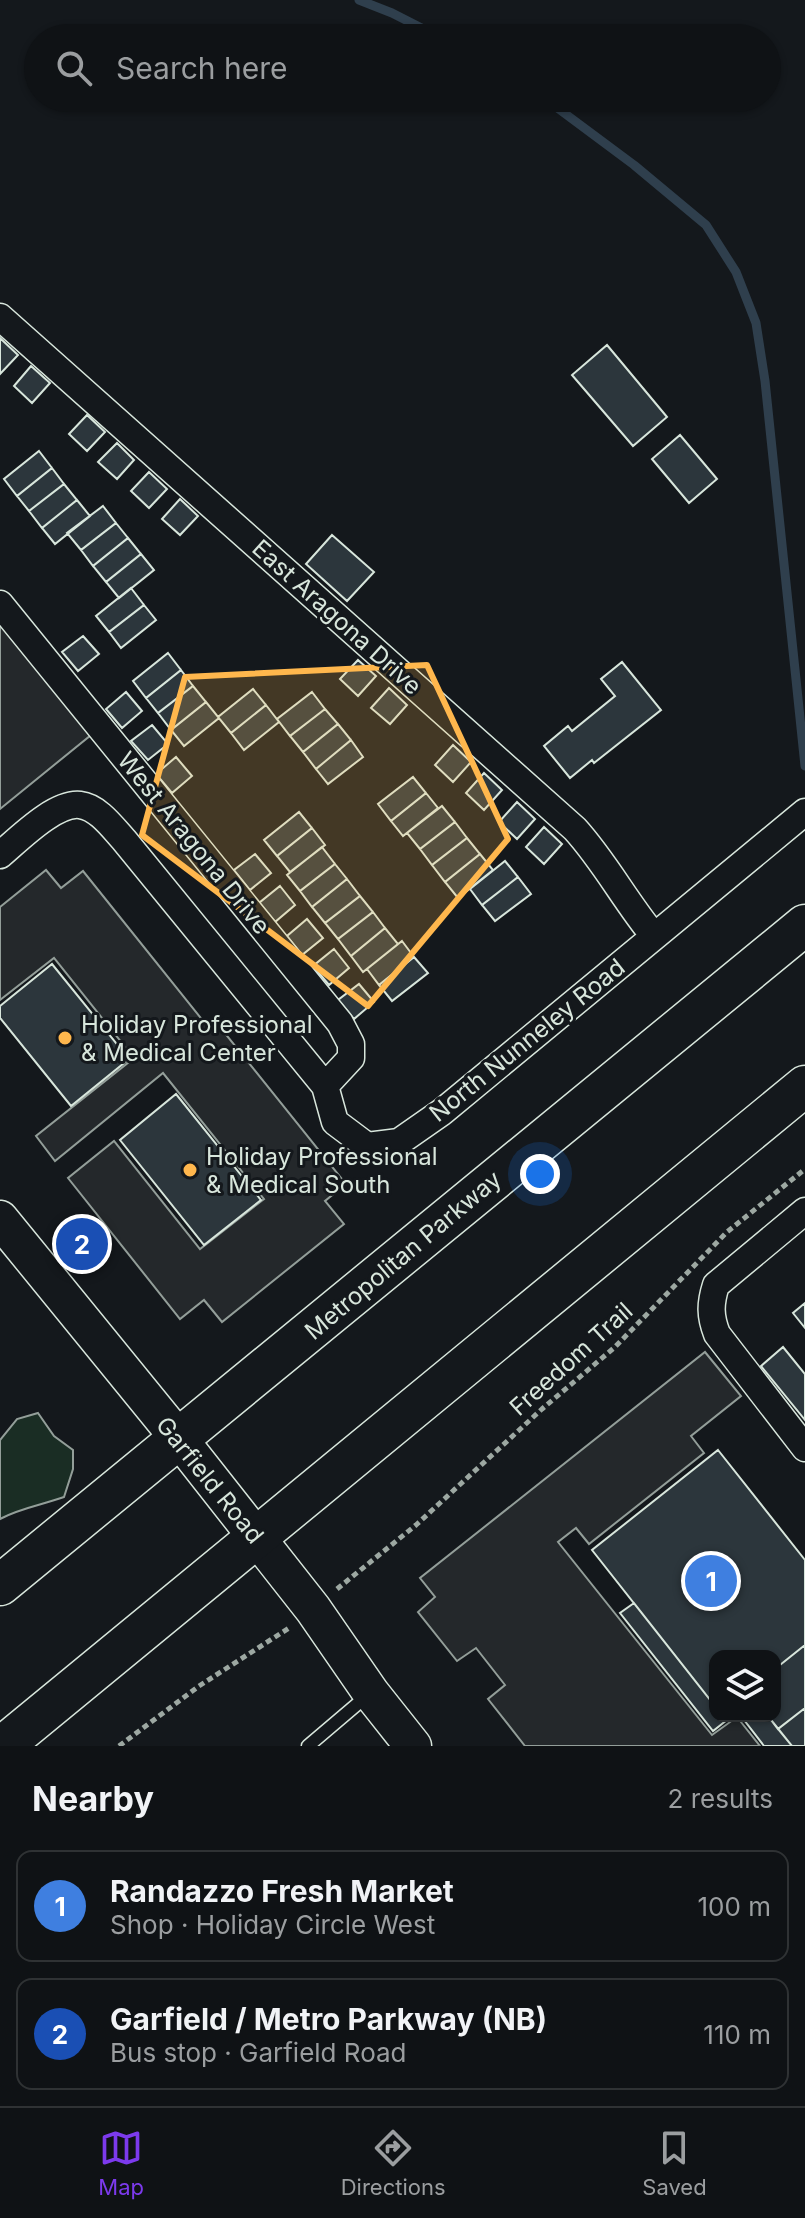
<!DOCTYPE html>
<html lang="en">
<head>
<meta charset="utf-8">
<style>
	body { margin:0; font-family:Inter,sans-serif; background:#1d2022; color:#f1f3f6 }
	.controls { position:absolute; right:24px; bottom:24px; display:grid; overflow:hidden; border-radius:16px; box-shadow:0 2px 6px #0004 }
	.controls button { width:72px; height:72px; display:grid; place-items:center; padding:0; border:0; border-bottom:2px solid #2f3234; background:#0f1215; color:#f1f3f6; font:40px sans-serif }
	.you { position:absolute; left:540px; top:1174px; width:28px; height:28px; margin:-20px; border:6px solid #fff; border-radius:50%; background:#1a73e8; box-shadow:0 0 0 12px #1a73e833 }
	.badge { display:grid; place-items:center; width:52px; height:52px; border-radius:50%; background:#7c3aed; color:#fff; font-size:26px; font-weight:700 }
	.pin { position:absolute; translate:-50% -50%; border:4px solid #fff; box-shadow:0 2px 8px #0006 }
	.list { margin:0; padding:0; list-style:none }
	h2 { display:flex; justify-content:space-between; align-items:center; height:104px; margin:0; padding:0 32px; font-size:34px }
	h2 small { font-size:26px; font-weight:400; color:#9b9ea0 }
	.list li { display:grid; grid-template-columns:52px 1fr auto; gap:24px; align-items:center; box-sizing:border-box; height:112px; margin:0 16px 16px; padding:0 16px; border:2px solid #2f3234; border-radius:16px }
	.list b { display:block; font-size:30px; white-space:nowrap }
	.list p { margin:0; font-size:26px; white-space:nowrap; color:#9b9ea0 }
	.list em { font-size:26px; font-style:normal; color:#9b9ea0 }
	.icon { flex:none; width:44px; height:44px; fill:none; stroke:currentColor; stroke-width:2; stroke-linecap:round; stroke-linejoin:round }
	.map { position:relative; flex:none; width:805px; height:1746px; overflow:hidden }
	.search { position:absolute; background:#0f1215; box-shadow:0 2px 6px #0004; left:24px; right:24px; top:24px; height:88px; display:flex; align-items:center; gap:20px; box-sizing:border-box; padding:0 28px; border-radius:44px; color:#9b9ea0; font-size:30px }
	.sheet { height:360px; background:#0f1215 }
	nav { display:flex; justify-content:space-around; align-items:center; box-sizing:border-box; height:112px; border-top:2px solid #2f3234; background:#0f1215; font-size:22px; color:#9b9ea0 }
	nav a { display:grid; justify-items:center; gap:4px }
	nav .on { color:#7c3aed }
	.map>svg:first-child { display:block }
	.green { fill:#1a2d24; stroke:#939e99; stroke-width:2 }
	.parking { fill:#24282b; stroke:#939e99; stroke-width:2 }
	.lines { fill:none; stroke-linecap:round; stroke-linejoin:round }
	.stream { stroke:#2f3f4d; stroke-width:9 }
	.building { fill:#2c363c; stroke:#d8e6dc; stroke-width:2 }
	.service-casing { stroke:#d8e6dc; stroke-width:15 }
	.minor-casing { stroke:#d8e6dc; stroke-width:29 }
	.secondary-casing { stroke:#d8e6dc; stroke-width:39 }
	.primary-casing { stroke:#d8e6dc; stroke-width:43 }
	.path { stroke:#9da8a2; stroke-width:5; stroke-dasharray:6 4; stroke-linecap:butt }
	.service { stroke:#14181c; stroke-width:12 }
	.minor { stroke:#14181c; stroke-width:26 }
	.secondary { stroke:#14181c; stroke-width:36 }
	.primary { stroke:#14181c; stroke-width:40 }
	.marked { fill:#ffb74d; fill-opacity:0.2; stroke:#ffb74d; stroke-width:6; stroke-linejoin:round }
	.poi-dot { fill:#ffb74d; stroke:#14181c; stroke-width:3 }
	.labels { text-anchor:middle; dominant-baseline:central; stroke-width:6; stroke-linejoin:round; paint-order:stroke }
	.street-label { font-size:24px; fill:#d8e6dc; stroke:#14181c }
	.poi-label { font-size:24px; fill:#d8e6dc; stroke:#14181c; text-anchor:start }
</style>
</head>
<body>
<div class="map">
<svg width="805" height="1746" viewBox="0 0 805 1746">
	<rect width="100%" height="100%" fill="#14181c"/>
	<path class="green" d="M38 1413 54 1436 73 1450V1469L64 1497C42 1505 20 1508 0 1519V1440L17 1419Z"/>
	<path class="parking" d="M0 623 91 735 0 809Z
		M46 870 61 888 83 871 212 1032 220 1027 346 1184 325 1201 344 1224 222 1322 204 1300 180 1319 68 1178 114 1141 200 1249 264 1199 163 1073 55 1161 36 1136 134 1058 54 958 0 1000V907Z
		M705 1352 741 1396 691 1436 704 1453 589 1544 576 1528 558 1542 712 1735 737 1717 760 1746H525L488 1699 505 1685 476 1648 457 1661 418 1612 435 1597 420 1578Z"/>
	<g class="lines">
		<path class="stream" d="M359 0 392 13 441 38
			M544 98 634 165 706 225 736 272 756 323 765 381 805 766"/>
	</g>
	<path class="building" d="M0 338 18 355 0 374Z
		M607 345 667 417 633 446 572 375Z
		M31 366 50 383 32 403 14 386Z
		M87 415 105 432 87 451 69 434Z
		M680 435 717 479 689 503 652 459Z
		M117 443 134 460 117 479 98 462Z
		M39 451 52 468 17 496 4 479Z
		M52 468 64 484 29 511 17 496Z
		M149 472 167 489 149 508 131 491Z
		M64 484 77 500 42 528 29 511Z
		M180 499 198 516 180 535 162 519Z
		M77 500 90 516 55 544 42 528Z
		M103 506 116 523 81 550 67 533Z
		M116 523 128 538 93 566 81 550Z
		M332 535 374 572 347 601 306 564Z
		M128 538 141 554 106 582 93 566Z
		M141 554 154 570 119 598 106 582Z
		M131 588 144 605 109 632 96 616Z
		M144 605 156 620 121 648 109 632Z
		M83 636 99 654 78 671 62 652Z
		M168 653 181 670 146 698 133 681Z
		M358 660 376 676 358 696 340 679Z
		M622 662 661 710 594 763 592 760 570 778 544 746 568 726 572 731 615 696 601 679Z
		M181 670 193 686 158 713 146 698Z
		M193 686 206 702 171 730 158 713Z
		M389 688 407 705 390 724 371 708Z
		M253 689 266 705 231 733 218 717Z
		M126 692 142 711 122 728 106 709Z
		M312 692 325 709 290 736 277 719Z
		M206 702 219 718 184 746 171 730Z
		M266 705 279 722 244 750 231 733Z
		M325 709 338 724 303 752 290 736Z
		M338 724 351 740 316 769 303 752Z
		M152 725 168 744 148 760 131 741Z
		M351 740 363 757 328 784 316 769Z
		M453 745 471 762 453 782 435 765Z
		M176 757 192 776 172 793 156 774Z
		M484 773 502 790 484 810 466 793Z
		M413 777 426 793 391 821 378 804Z
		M426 793 438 808 403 836 391 821Z
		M517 802 535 819 517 839 499 822Z
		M442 806 455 822 420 849 407 833Z
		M299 812 312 828 277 856 264 840Z
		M455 822 467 838 432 865 420 849Z
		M544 827 562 844 544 864 526 847Z
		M312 828 325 845 290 872 277 856Z
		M467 838 480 854 445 882 432 865Z
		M322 847 335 864 300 891 287 875Z
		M255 854 271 873 250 890 234 870Z
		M480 854 493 870 458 898 445 882Z
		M505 861 518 877 482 905 470 889Z
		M335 864 347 879 312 907 300 891Z
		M518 877 531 894 495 921 482 905Z
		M347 879 360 896 325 923 312 907Z
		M280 886 295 905 275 922 259 903Z
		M360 896 373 912 338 939 325 923Z
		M373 912 385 928 351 956 338 939Z
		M307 919 323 938 302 955 287 936Z
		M385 928 398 944 363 972 351 956Z
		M402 941 414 957 379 985 367 969Z
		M334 949 349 968 329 985 313 966Z
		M414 957 428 973 392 1001 379 985Z
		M52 964 129 1059 71 1106 0 1018V1006Z
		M359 984 374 1002 354 1019 338 1000Z
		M176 1094 261 1200 204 1245 120 1140Z
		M805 1303V1328L793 1313Z
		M783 1347 805 1374V1420L761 1366Z
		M718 1450 805 1560V1645L775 1669V1656H715V1706L592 1550Z
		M634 1603 715 1706V1716H732L713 1731 620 1613Z
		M805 1645V1708L778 1729 768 1716H775V1669Z
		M805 1708V1746H792L778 1729Z
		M741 1716H768L792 1746H764Z"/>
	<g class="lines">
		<g class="service-casing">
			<path id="service" d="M308 1746 368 1695"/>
		</g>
		<g class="minor-casing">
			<path id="minor" d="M0 317 575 829C605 862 625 901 654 936
				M0 604 340 1023 351 1044V1058L325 1086
				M0 855C18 840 55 802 80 805 98 807 113 828 124 840L325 1086 335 1122 367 1146 399 1142 442 1112 805 812
				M805 1211 716 1285C710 1304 710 1316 717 1334L805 1448"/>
		</g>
		<g class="secondary-casing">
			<path id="secondary" d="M0 1219 180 1440 313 1609 371 1693 413 1746"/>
		</g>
		<g class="primary-casing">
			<path id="primary" d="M0 1585 805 925
				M3 1746 805 1086"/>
		</g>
		<path class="path" d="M337 1589 416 1525 542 1409 615 1347 727 1232 805 1169
			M119 1746 199 1686 289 1628"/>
		<use href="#service" class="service"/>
		<use href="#minor" class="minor"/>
		<use href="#secondary" class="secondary"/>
		<use href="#primary" class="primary"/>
	</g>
	<path class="marked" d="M427 665 508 839 368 1006 142 835 185 677Z"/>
	<g class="poi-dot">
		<circle cx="65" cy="1038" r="8"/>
		<circle cx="190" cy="1170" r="8"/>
	</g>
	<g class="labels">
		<g class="street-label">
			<text transform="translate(337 617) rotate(42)">East Aragona Drive</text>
			<text transform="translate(194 843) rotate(51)">West Aragona Drive</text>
			<text transform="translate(527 1040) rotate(-39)">North Nunneley Road</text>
			<text transform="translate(403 1255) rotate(-40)">Metropolitan Parkway</text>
			<text transform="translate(571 1359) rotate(-42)">Freedom Trail</text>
			<text transform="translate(210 1480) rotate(51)">Garfield Road</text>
		</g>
		<g class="poi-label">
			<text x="81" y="1024">Holiday Professional<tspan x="81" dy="28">&amp; Medical Center</tspan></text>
			<text x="206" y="1156">Holiday Professional<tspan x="206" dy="28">&amp; Medical South</tspan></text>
		</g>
	</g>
</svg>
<div class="controls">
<button><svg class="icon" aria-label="layers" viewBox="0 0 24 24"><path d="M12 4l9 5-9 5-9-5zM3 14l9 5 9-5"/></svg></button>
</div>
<div class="you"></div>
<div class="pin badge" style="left:711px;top:1581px;background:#3f7fe0">1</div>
<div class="pin badge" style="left:82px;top:1244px;background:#1a4fb4">2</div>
<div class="search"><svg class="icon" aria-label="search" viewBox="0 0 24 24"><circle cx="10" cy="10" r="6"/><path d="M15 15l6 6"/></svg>Search here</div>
</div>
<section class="sheet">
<h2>Nearby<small>2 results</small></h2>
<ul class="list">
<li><span class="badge" style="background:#3f7fe0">1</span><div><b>Randazzo Fresh Market</b><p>Shop · Holiday Circle West</p></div><em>100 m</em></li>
<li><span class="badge" style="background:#1a4fb4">2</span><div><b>Garfield / Metro Parkway (NB)</b><p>Bus stop · Garfield Road</p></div><em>110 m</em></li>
</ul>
</section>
<nav>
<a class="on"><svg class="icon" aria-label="map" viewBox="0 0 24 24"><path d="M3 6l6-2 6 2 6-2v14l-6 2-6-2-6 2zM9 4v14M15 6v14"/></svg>Map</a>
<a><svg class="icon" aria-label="directions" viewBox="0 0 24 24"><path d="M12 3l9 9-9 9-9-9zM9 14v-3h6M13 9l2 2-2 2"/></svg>Directions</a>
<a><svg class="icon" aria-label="saved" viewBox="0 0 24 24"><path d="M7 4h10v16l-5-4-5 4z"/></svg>Saved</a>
</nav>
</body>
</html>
